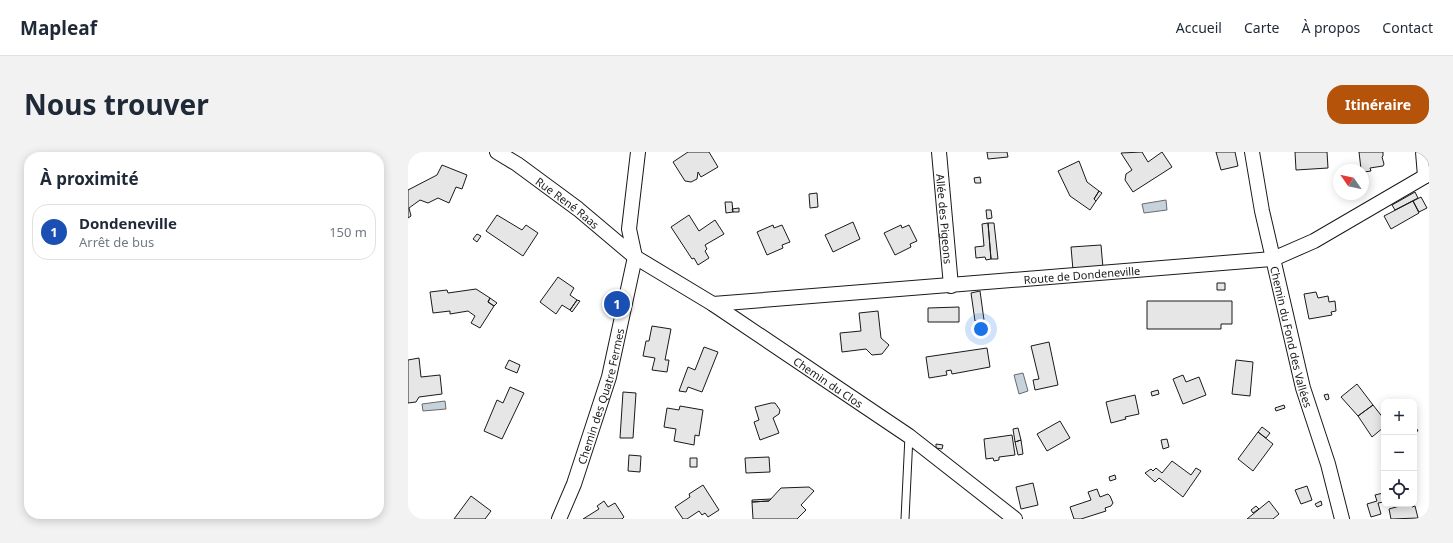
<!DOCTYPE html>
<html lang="fr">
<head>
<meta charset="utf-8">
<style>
	body { margin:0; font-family:"Noto Sans",sans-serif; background:#f2f2f3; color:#1f2937 }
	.controls { position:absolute; right:12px; bottom:12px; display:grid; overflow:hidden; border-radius:8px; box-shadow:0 2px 10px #0003 }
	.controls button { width:36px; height:36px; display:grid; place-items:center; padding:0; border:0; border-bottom:1px solid #e0e1e3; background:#fff; color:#1f2937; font:20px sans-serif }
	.compass { position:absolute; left:925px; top:12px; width:36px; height:36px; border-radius:50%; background:#fff; box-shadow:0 2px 10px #0003; rotate:304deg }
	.you { position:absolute; left:573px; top:177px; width:14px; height:14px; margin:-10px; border:3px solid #fff; border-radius:50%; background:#1a73e8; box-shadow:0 0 0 6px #1a73e833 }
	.badge { display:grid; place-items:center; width:26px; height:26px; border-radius:50%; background:#b45309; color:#fff; font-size:13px; font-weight:700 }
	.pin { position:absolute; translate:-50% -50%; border:2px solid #fff; box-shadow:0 1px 4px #0006 }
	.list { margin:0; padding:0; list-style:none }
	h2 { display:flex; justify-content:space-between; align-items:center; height:52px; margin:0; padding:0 16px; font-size:17px }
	h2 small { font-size:13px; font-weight:400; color:#747a83 }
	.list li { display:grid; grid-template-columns:26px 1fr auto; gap:12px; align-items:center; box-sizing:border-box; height:56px; margin:0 8px 8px; padding:0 8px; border:1px solid #e0e1e3; border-radius:16px }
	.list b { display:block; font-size:15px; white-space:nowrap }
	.list p { margin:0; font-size:13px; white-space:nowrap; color:#747a83 }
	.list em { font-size:13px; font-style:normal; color:#747a83 }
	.icon { flex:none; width:22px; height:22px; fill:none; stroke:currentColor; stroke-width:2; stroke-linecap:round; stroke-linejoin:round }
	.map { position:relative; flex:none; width:1021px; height:367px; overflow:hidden; border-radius:16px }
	header { display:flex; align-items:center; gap:24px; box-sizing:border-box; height:56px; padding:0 20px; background:#fff; border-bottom:1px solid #e0e1e3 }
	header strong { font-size:19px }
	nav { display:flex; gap:22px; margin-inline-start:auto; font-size:14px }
	.intro { display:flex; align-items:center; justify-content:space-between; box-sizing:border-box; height:96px; padding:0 24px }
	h1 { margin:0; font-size:28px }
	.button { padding:10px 18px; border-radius:16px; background:#b45309; color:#fff; font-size:14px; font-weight:700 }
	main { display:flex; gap:24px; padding:0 24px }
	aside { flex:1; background:#fff; border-radius:16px; box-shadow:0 2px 10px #0003 }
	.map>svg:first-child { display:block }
	.water { fill:#c6d2dc; stroke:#6a6a6a }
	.building { fill:#e6e6e6; stroke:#1a1a1a }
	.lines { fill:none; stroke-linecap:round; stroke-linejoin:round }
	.lane-casing { stroke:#1a1a1a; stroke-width:9 }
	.street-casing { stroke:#1a1a1a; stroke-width:16 }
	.lane { stroke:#fff; stroke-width:7 }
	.street { stroke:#fff; stroke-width:14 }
	.labels { text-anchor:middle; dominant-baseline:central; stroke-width:3; stroke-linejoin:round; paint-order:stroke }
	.street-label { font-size:11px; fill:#1a1a1a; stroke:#fff }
</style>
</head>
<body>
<header>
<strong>Mapleaf</strong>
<nav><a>Accueil</a><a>Carte</a><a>À propos</a><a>Contact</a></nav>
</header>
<div class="intro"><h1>Nous trouver</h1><a class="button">Itinéraire</a></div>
<main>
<aside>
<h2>À proximité<small></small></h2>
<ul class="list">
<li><span class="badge" style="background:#1a4fb4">1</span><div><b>Dondeneville</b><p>Arrêt de bus</p></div><em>150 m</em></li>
</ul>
</aside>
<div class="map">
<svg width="1021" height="367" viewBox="0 0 1021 367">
	<rect width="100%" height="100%" fill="#fff"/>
	<path class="water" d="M758 48 759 58 736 61 734 52Z
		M615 221 620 239 611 242 606 223Z
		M37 249 38 257 15 259 14 252Z"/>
	<path class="building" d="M280 0H301L310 15 293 25 290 20 289 27 283 30 277 29 265 10Z
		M579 0H599L600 5 580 7Z
		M734 0 740 10 754 0 764 15 725 40 717 28 718 22 724 18 713 1Z
		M808 0H827L830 14 813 18Z
		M887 0H919L920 16 888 18Z
		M951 0H975V4L974 5 976 12 975 14 962 16 963 19 956 20 953 17Z
		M671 9 679 30 691 39 686 47 688 49 682 58 662 44 650 19Z
		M34 13 59 23 54 37 48 35 41 51 30 46 20 51 12 48 1 56 3 64 0 66V38L29 23Z
		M572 25 573 31H567L566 26Z
		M691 39 694 41 688 49 686 47Z
		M1007 40 1010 46 987 58 984 53Z
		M409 41 410 55 402 56 401 42Z
		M1013 45 1019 56 1011 60 1005 49Z
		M1005 49 1011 61 983 77 976 64Z
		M317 50H324L325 60 318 61Z
		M331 56V60H325L324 57Z
		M578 58H583L584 66 579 67Z
		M89 63 114 78 118 73 130 81 115 104 78 79Z
		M281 63 291 79 307 68 316 82 297 93 299 97 297 99 301 106 290 113 286 106 284 107 263 75Z
		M445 70 452 87 425 100 417 83Z
		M580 71H586L590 107H583Z
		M580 71 583 107 578 108 577 105 568 106 567 95 576 94 574 72Z
		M365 73 366 76 374 73 382 90 374 93 375 96 359 103 349 80Z
		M493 73 494 76 501 73 509 89 502 92 503 95 487 103 476 81Z
		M69 82 73 84 69 90 65 87Z
		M693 93 695 116 665 118 663 95Z
		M150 125 166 136 162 143 169 148 162 158 154 153 148 162 132 150Z
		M809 131H817V138H809Z
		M68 137 82 146 80 150 86 154 72 176 63 171 67 164 60 159 42 162V159L25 161 22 140 39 138 40 141Z
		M572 139 576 168 567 169 563 141Z
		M908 140 910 146 920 144 921 150 927 149 928 159 923 160 924 163 901 167 896 142Z
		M82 146 89 151 86 154 80 150Z
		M169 148 172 149 164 160 162 158Z
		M739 149H824V172H813V177H739Z
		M551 155V170H520V156Z
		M470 159 473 186 481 193 474 202 464 203 458 197 434 200 432 181 453 179 451 161Z
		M244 174 263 177 257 208H261L259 220 244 218 247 206 235 204 238 189H241Z
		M641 190 650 233 627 238 625 228 631 227 623 194Z
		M296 195 310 200 294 240 280 235 278 240 271 239 280 215 287 218Z
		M579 196 582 215 544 222 543 218 538 219 539 223 521 226 518 205Z
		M11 206 13 225 32 223 34 242 11 245 8 250 0 251V208Z
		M101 208 112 213 109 221 97 216Z
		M828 208 845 210 842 244 824 242Z
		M775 223 778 230 791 225 798 243 775 252 765 227Z
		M949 232 965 253 950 264 933 245Z
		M102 235 116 241 94 287 76 279 89 248 95 251Z
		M750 238 751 242 744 244 743 240Z
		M215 240 228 241 225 286H212Z
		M920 242 921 247 918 248 916 243Z
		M727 243 731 262 717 265 718 267 703 271 698 250Z
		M363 251H367L372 258 371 262 365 266 371 281 352 288 346 270 351 268 347 255Z
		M876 253 877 256 868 259 867 256Z
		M965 253 976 267V275L964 285 950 264Z
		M272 254 295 258 291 284 287 283 286 293 266 289 268 277 256 275 259 256 271 258Z
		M652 269 662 286 639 299 629 282Z
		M854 275 862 281 858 286 850 280Z
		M610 276 613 288 607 290 605 277Z
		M1006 276 1010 278 1006 285Z
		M850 280 865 292 845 319 830 307Z
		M604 283 607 303 591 305V308L586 309 585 306 578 307 576 287Z
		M759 287 761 295 755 297 753 288Z
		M613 288 615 302 610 303 607 290Z
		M528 292 535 293 534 297 528 296Z
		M221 303 233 304 232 320 220 319Z
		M361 305 362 320 338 321 337 306Z
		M282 306H289V315H282Z
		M764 309 783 323 788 316 793 319 775 345 751 326 747 330 737 321 743 317 745 319 748 316 754 321Z
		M707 323 708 327 702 329 701 325Z
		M625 331 630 353 613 357 608 335Z
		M295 333 311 358 300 365 297 361 294 363 291 359 279 367H275L267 355 282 345 281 342Z
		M899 334 904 348 893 352 887 338Z
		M401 335 406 339 393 353 398 358 389 367H345L344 350 361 349 373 336Z
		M689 337 692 345 700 342 702 344 705 351 703 354 697 356 698 359 673 367H666L662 355 683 348 680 340Z
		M975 341 976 350 970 351 973 362 963 365 959 352 969 349 967 343Z
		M63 344 83 359 77 367H46Z
		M363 347 361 349 344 350V348Z
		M196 349 200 355 207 351 216 365 214 367H175L191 357 189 354Z
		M861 349 871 362 865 367H839Z
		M913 349 914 353 909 355 907 352Z
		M999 352H1003L1004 355 1007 354 1010 366 983 367 981 357Z
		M848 354 851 357 845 361 843 358Z"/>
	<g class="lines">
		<g class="lane-casing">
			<path id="lane" d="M497 367 501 284"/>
		</g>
		<g class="street-casing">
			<g id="street">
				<path id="s1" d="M89 0 109 12 170 57 227 105 305 152 501 284 607 367"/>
				<path id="s2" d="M531 0 543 134"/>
				<path id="s3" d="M844 0 854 59 895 236 920 312 934 367"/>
				<path d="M1015 0 1017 24"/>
				<path id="s4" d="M305 152 865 107 906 89 1021 22"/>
				<path id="s5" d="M151 367 166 332 201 225 227 105 221 77 230 0"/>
			</g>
		</g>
		<use href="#lane" class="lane"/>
		<use href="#street" class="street"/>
	</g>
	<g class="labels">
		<g class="street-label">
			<text stroke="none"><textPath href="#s1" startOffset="87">Rue René Raas</textPath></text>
			<text stroke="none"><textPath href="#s2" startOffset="67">Allée des Pigeons</textPath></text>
			<text stroke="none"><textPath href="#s4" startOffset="370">Route de Dondeneville</textPath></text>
			<text stroke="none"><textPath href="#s3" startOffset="189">Chemin du Fond des Vallées</textPath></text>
			<text stroke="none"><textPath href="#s1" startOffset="404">Chemin du Clos</textPath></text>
			<text stroke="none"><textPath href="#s5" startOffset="130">Chemin des Quatre Fermes</textPath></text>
		</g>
	</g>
</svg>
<div class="controls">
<button>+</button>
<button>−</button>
<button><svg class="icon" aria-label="locate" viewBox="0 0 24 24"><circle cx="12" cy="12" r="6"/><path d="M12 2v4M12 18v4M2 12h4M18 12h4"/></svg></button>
</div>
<svg class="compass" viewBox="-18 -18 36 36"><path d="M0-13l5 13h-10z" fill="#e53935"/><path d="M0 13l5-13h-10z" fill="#747a83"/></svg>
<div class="you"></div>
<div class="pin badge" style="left:209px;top:152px;background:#1a4fb4">1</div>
</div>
</main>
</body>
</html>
